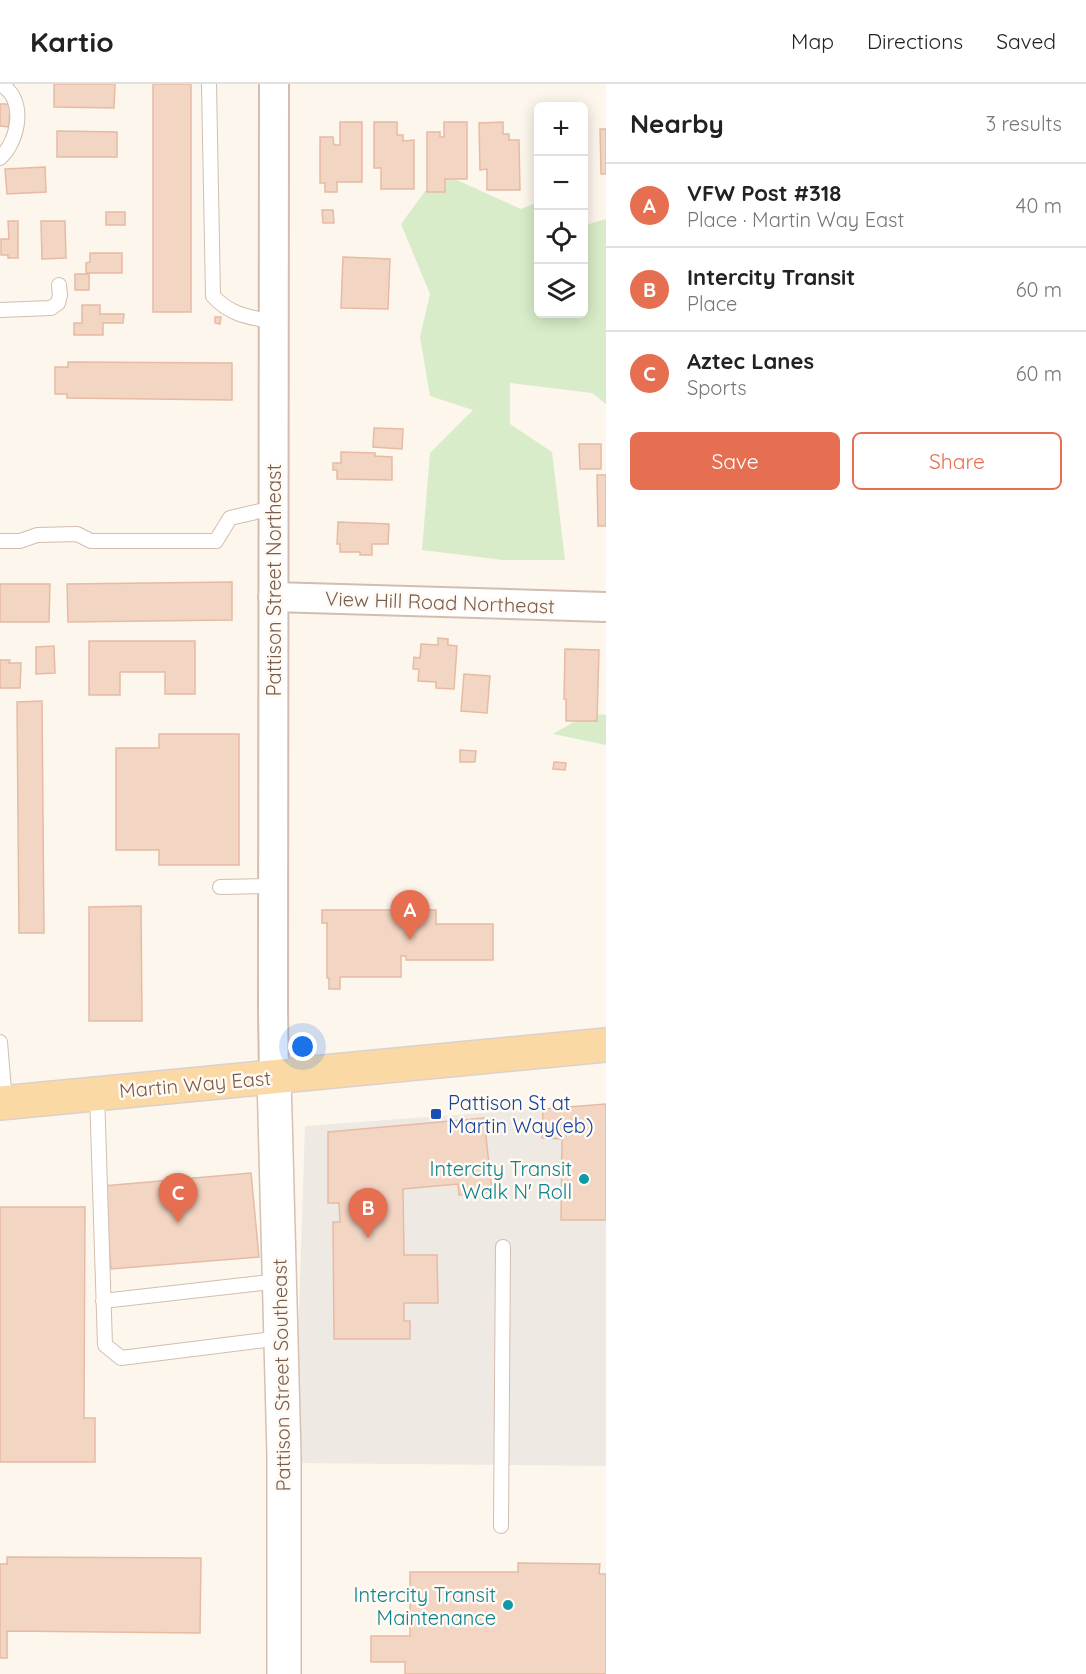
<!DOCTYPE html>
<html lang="en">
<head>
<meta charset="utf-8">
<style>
	body { margin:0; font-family:Quicksand,sans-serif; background:#f2f2f2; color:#222 }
	.controls { position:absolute; right:18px; top:18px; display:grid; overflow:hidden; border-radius:9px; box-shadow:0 3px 15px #0003 }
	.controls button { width:54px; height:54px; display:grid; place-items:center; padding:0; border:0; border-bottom:2px solid #e0e0e0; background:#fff; color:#222; font:30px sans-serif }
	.you { position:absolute; left:303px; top:963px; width:21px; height:21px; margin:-15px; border:4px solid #fff; border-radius:50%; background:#1a73e8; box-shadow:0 0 0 9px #1a73e833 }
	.badge { display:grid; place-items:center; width:39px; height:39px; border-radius:50%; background:#e76f51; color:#fff; font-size:20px; font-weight:700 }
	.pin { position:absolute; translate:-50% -50px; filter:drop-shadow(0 2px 3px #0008) }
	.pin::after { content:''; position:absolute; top:32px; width:21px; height:18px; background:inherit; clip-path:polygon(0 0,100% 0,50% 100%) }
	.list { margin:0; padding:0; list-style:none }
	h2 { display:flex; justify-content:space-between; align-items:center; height:78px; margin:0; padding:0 24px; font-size:26px }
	h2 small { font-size:20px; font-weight:400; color:#767676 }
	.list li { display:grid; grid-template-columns:39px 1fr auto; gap:18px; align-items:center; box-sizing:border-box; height:84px; padding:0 24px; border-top:2px solid #e0e0e0 }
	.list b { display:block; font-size:22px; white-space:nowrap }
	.list p { margin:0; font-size:20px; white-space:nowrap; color:#767676 }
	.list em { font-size:20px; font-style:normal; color:#767676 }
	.actions { display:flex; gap:12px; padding:18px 24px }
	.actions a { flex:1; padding:14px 0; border:2px solid #e76f51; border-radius:9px; text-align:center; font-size:21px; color:#e76f51 }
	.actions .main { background:#e76f51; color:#fff }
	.icon { flex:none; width:33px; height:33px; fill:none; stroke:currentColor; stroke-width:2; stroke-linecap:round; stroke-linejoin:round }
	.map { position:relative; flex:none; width:606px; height:1590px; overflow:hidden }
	header { display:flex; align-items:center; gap:36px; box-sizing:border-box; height:84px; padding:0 30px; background:#fff; border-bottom:2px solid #e0e0e0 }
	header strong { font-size:28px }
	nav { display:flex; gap:33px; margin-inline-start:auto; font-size:21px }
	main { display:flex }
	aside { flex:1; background:#fff }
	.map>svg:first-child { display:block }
	.industrial { fill:#efe9e4 }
	.green { fill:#d8ecc9 }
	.building { fill:#f3d5c3; stroke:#e6bba3; stroke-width:1.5 }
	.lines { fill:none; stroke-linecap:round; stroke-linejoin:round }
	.lane-casing { stroke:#d1beb0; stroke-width:16 }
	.street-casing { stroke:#d1beb0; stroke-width:32 }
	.secondary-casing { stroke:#d6c0b0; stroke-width:36 }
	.primary-casing { stroke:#dad1cd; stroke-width:36 }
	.lane { stroke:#fff; stroke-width:14 }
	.street { stroke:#fff; stroke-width:28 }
	.secondary { stroke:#fff; stroke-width:33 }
	.primary { stroke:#fbd9a5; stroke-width:33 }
	.transit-dot { fill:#1a4fb4; stroke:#fffaf3; stroke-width:2 }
	.culture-dot { fill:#0f9aa8; stroke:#fffaf3; stroke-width:2 }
	.labels { text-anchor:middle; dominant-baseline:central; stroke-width:5; stroke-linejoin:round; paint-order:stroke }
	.street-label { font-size:20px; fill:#7a5c4d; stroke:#fffaf3 }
	.transit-label { font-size:20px; fill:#164399; stroke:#fffaf3; text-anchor:start }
	.culture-label { font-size:20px; fill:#0d838f; stroke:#fffaf3; text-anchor:end }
</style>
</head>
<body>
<header>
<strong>Kartio</strong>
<nav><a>Map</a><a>Directions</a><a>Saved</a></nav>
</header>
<main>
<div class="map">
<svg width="606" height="1590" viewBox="0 0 606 1590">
	<rect width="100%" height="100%" fill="#fdf6ec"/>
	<path class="industrial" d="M606 1020V1382L294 1379 305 1042Z"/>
	<path class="green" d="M439 88 521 125 538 118V230H584V138L589 140 606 135V320L592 309 510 299V340L552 368 565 476H503L422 466 430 369 473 326 430 312 420 253 430 210 401 140Z
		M589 629 606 631V661L553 650Z"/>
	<path class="building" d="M54 0H115L114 24 54 23Z
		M153 0H191V228H153Z
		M0 20H10L9 43 0 42Z
		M340 38H362V98H337V108H325V99H320V53H333L334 61H340Z
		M374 38H397V51H403V57L414 56V105H381V84H374Z
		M444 38H467V95H445V108H427V48H440V53H444Z
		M503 38V50H509V56H519L520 106H487V85L480 86 479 39Z
		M584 44H585L586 102H584V113Z
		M600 45H606V90H601Z
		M57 47 117 48V73H57Z
		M45 83 46 108 7 110 5 85Z
		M322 126H333L334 139H323Z
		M106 128H125V141H106Z
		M8 137H18V174H8V171H1V155H9Z
		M41 137H65L66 174 42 175Z
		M90 169H122V189H86V179L90 178Z
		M343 173 390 175 388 225 341 224Z
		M75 190H89V206H75Z
		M82 221H100V230H124L123 239H103V251H74V239H82Z
		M215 233H221L220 240 215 239Z
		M68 278 232 279V316L67 314V310H55V283H68Z
		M374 344 403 345 402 365 373 363Z
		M579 360H601V385H580Z
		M341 368 375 369V372L392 373V396L337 395V386H333V379H341Z
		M597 391H606V442H598Z
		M338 438 389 440 388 460H372V471H360V468H340V460H337Z
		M232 498V536L68 538 67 500Z
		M0 500H50L49 538H0Z
		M438 554 448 555V561L457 562 454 605 436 604V598L418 597 419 585H413L414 573 420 574 421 560 438 561Z
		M89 557H195V610H165V588H120V611H89Z
		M54 562 55 589 36 590V563Z
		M565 565 599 566 597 637H566V615H564Z
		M0 576H10L9 579H21L20 604H0Z
		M464 590 490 592 487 629 461 627Z
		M42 617 44 849H19L17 618Z
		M159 650H239V781H159V766H116V664H159Z
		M460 666 476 667 475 678H460Z
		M554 678 566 679 565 686 553 685Z
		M141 822 142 937H89V823Z
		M322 826H436V840H493V876H406V872H401V893H340V905H329V894H327V839H322Z
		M606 1020V1136H561L562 1055 542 1054 543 1025Z
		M484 1034 492 1108 459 1111 458 1100 403 1105 404 1171H437L438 1219H404V1237H410V1255H334L333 1138H340L339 1119H328V1048Z
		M251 1089 259 1173 111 1185 103 1102Z
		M0 1123H85L84 1334H95V1378H0Z
		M7 1473 201 1474 200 1549 7 1547V1574H0V1480H7Z
		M518 1479 600 1480 599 1490H606V1590H405V1578H371V1552H410V1488H518Z"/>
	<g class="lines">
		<g class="lane-casing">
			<path id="lane" d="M209 0 213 212C230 231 249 233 274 238
				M0 74C19 57 27 14 0 0
				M0 226 51 224 58 219 60 211 59 201
				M0 457H20L37 451 77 450 91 457H216L230 434 273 424
				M220 803 273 802
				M0 958 5 1018
				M97 1009 105 1261 121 1274 281 1254
				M103 1217 279 1197
				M501 1442 503 1163"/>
		</g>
		<g class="street-casing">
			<path id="street" d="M274 0 273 925 274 993
				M273 513 606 523"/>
		</g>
		<g class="secondary-casing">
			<path id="secondary" d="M274 993 284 1371V1590"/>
		</g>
		<g class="primary-casing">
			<path id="primary" d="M0 1019 606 961"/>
		</g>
		<use href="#lane" class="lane"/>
		<use href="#street" class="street"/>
		<use href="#secondary" class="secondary"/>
		<use href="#primary" class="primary"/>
	</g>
	<rect class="transit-dot" x="430" y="1024" width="12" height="12" rx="3"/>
	<g class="culture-dot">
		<circle cx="584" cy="1095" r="6"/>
		<circle cx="508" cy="1521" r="6"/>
	</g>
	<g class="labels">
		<g class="street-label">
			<text transform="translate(273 496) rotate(-90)">Pattison Street Northeast</text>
			<text transform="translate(440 518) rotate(2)">View Hill Road Northeast</text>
			<text transform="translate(195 1000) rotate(-5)">Martin Way East</text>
			<text transform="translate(281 1291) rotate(-91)">Pattison Street Southeast</text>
		</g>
		<g class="transit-label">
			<text x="448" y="1018">Pattison St at<tspan x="448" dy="23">Martin Way(eb)</tspan></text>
		</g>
		<g class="culture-label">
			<text x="572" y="1084">Intercity Transit<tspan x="572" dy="23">Walk N' Roll</tspan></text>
			<text x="496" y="1510">Intercity Transit<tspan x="496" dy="23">Maintenance</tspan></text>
		</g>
	</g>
</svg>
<div class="controls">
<button>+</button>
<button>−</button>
<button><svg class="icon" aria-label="locate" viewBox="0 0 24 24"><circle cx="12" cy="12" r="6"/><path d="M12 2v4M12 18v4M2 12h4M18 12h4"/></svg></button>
<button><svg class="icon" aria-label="layers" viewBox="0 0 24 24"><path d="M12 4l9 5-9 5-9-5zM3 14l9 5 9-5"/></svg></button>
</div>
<div class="you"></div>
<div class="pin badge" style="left:410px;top:856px">A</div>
<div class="pin badge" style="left:368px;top:1154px">B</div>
<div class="pin badge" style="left:178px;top:1139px">C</div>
</div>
<aside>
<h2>Nearby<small>3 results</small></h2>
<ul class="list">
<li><span class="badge">A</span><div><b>VFW Post #318</b><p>Place · Martin Way East</p></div><em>40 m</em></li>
<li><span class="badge">B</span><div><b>Intercity Transit</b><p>Place</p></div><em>60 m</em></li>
<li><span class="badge">C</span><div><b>Aztec Lanes</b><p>Sports</p></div><em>60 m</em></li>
</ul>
<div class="actions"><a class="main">Save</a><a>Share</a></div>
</aside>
</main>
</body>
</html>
